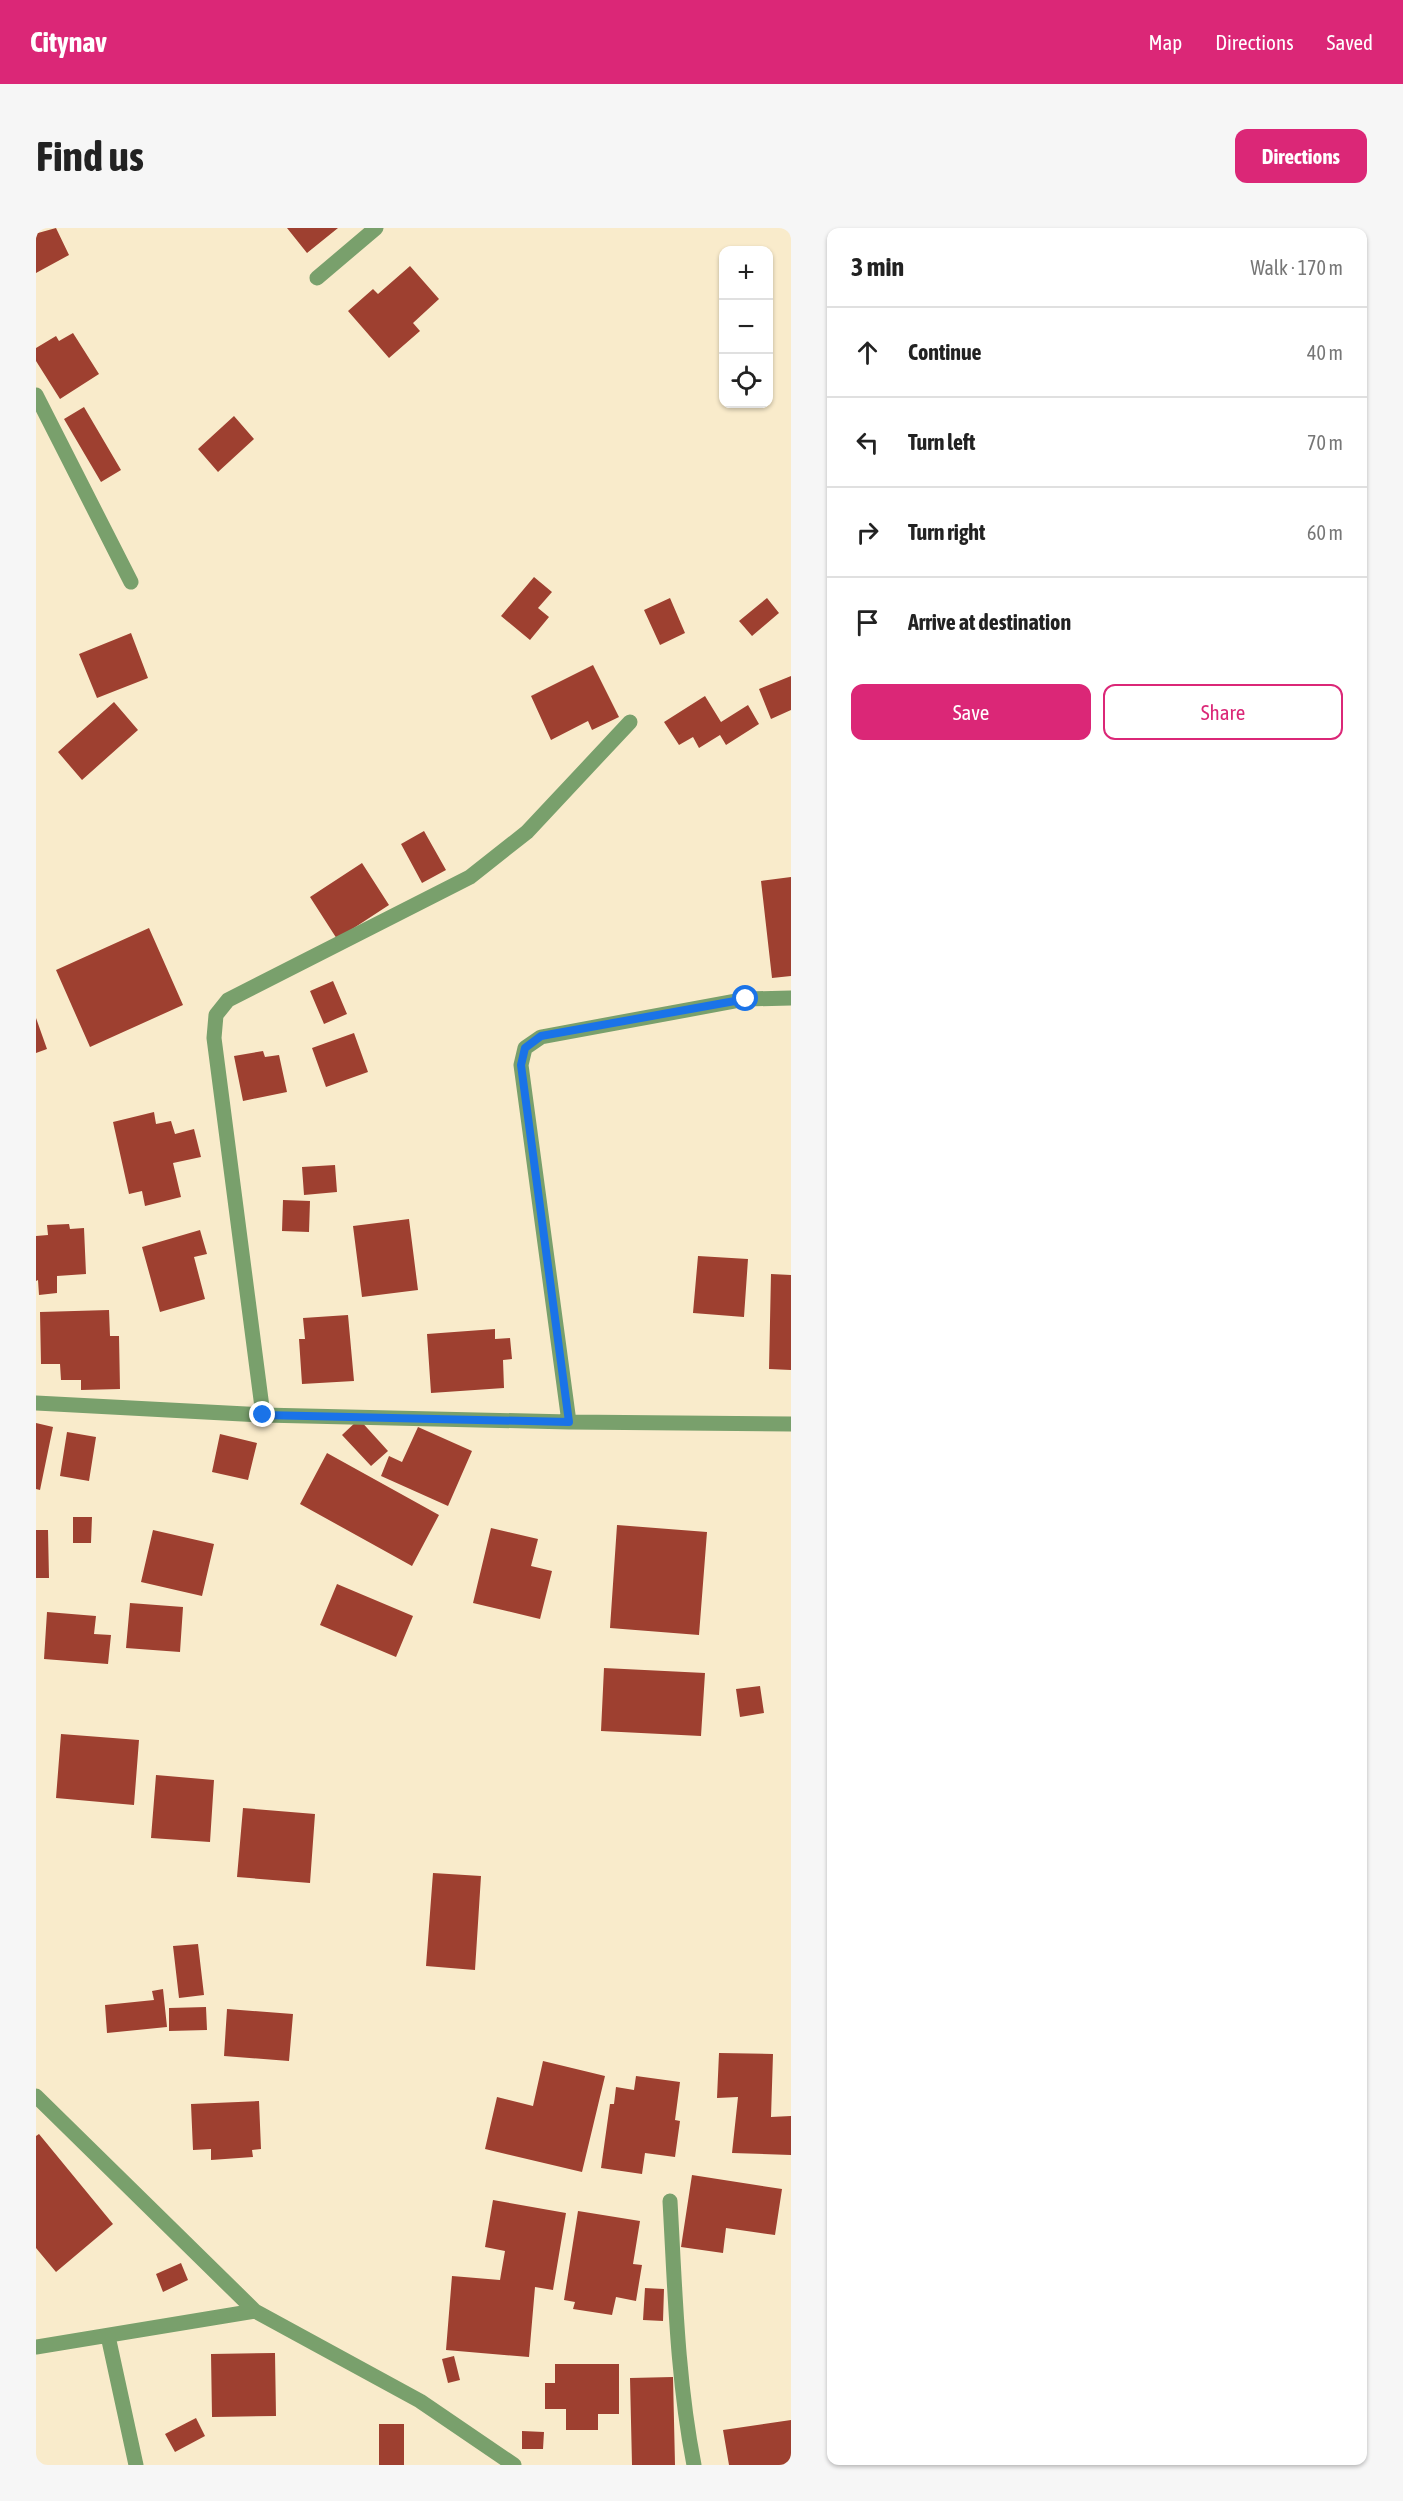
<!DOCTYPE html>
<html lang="en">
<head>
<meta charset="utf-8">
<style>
	body { margin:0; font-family:"Asap Condensed",sans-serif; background:#f6f6f6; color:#222 }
	.controls { position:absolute; right:18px; top:18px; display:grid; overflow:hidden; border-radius:12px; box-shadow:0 2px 4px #0004 }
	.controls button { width:54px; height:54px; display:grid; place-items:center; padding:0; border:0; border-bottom:2px solid #e0e0e0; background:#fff; color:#222; font:30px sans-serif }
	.stop { position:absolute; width:18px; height:18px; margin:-14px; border:4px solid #1a73e8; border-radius:50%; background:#fff }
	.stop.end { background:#1a73e8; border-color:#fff; box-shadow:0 2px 6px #0008 }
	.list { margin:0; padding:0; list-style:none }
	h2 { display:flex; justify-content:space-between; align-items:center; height:78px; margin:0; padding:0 24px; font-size:26px }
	h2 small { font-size:20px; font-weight:400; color:#767676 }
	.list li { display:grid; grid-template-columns:39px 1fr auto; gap:18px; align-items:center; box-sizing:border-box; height:90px; padding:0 24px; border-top:2px solid #e0e0e0 }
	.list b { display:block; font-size:22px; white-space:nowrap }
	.list em { font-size:20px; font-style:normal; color:#767676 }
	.actions { display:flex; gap:12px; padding:18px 24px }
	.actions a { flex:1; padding:14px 0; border:2px solid #db2777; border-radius:12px; text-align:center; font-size:21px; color:#db2777 }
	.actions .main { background:#db2777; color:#fff }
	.icon { flex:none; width:33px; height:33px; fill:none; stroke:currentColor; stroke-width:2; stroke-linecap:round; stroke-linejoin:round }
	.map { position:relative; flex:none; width:755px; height:2237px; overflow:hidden; border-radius:12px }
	header { display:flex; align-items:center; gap:36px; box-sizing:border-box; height:84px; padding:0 30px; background:#db2777; color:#fff }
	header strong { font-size:28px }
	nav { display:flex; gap:33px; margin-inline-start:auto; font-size:21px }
	.intro { display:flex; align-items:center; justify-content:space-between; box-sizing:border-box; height:144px; padding:0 36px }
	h1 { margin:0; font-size:42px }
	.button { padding:15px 27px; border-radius:12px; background:#db2777; color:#fff; font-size:21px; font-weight:700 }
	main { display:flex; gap:36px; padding:0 36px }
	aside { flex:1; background:#fff; border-radius:12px; box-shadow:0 2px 4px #0004 }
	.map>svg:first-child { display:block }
	.building { fill:#9e4030 }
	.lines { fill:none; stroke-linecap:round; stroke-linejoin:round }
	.minor { stroke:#79a06c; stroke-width:15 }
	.route { stroke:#1a73e8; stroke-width:8 }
</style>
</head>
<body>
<header>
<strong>Citynav</strong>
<nav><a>Map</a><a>Directions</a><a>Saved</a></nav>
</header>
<div class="intro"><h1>Find us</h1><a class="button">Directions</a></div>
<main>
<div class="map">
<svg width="755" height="2237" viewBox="0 0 755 2237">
	<rect width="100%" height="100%" fill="#f9ebcb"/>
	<path class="building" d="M0 0 2 5 20 0 33 27 0 45Z
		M251 0H302L271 25Z
		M374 38 403 71 377 95 384 103 353 130 312 83 337 61 342 66Z
		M37 105 63 146 24 171 0 133V120L20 108 23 113Z
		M48 179 85 242 65 254 28 191Z
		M198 188 218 211 182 244 162 221Z
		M498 349 516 364 502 380 513 389 494 412 465 388Z
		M634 370 649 405 624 417 608 382Z
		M731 370 743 385 716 408 703 393Z
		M95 405 112 450 61 470 43 426Z
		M557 437 583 489 556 502 552 493 515 512 495 468Z
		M755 448V482L735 491 723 461Z
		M669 468 685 494 712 477 723 496 690 517 684 507 663 520 657 509 643 517 628 494Z
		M78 474 102 502 46 552 22 524Z
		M388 603 410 642 386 655 365 616Z
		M326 635 353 677 301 711 274 669Z
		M755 649V748L736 750 725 653Z
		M113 700 147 777 54 819 20 742Z
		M297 753 311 786 288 796 274 763Z
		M0 790 11 821 0 825Z
		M318 805 332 844 290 859 276 820Z
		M227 823 229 829 243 827 251 864 207 873 198 828Z
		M118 884 120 896 135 893 139 906 158 901 165 929 137 935 145 969 109 978 106 963 93 966 77 894Z
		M299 937 301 964 268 967 266 939Z
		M247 972 274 973 273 1004 246 1003Z
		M373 991 382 1062 326 1069 317 998Z
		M33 996 34 1001 48 1000 50 1046 21 1048V1065L3 1067 2 1052 0 1053V1008L12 1007 11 997Z
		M164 1002 171 1026 158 1029 169 1071 124 1084 106 1019Z
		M662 1028 712 1031 708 1089 657 1085Z
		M735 1046 755 1047V1142L733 1141Z
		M73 1082 74 1108H83L84 1161 45 1162V1152H25L24 1136H5L4 1084Z
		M312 1087 318 1153 266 1156 263 1111H269L267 1090Z
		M459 1101V1111L474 1110 476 1131 467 1132 468 1160 395 1165 391 1106Z
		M323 1191 352 1223 335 1238 306 1207Z
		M0 1195 17 1199 4 1262 0 1261Z
		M382 1199 436 1223 412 1278 345 1248 353 1228 366 1234Z
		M31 1204 60 1209 53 1253 24 1248Z
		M184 1206 221 1215 212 1252 176 1244Z
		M291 1225 403 1287 376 1338 264 1276Z
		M37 1289H56L55 1315H37Z
		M581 1297 671 1304 663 1407 574 1400Z
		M455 1300 502 1311 495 1338 516 1343 504 1391 437 1375Z
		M0 1302H12L13 1350H0Z
		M117 1302 178 1316 166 1368 105 1354Z
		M301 1356 377 1388 360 1429 284 1397Z
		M94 1375 147 1379 144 1424 90 1420Z
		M11 1384 60 1388 58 1406 75 1407 72 1436 8 1431Z
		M568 1440 669 1445 665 1508 565 1503Z
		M724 1458 728 1485 704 1489 700 1461Z
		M25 1506 103 1512 98 1577 20 1570Z
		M120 1547 178 1552 174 1614 115 1610Z
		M207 1580 279 1586 274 1655 201 1649Z
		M397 1645 445 1648 439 1742 390 1738Z
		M162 1716 168 1767 143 1770 137 1718Z
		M127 1761 131 1799 71 1805 69 1777 118 1772 116 1763Z
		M170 1779 171 1802 133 1803V1780Z
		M191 1781 257 1786 253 1833 188 1828Z
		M683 1825 737 1826 735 1889 755 1888V1927L696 1925 702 1869 681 1870Z
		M507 1833 569 1848 546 1944 449 1921 461 1869 497 1878Z
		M600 1848 644 1854 639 1892 644 1893 639 1929 609 1925 606 1946 565 1940 574 1876H578L580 1859 598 1862Z
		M223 1873 225 1921 216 1922 217 1929 175 1932V1921L157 1922 155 1876Z
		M3 1906 77 1996 20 2044 0 2020V1908Z
		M656 1947 746 1961 739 2007 690 2000 687 2025 645 2019Z
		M457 1972 530 1985 517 2062 499 2059 493 2129 410 2122 416 2048 464 2052 469 2023 449 2019Z
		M542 1983 604 1993 597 2036 606 2037 600 2073 580 2069 576 2087 537 2081 539 2074 528 2072Z
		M145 2035 152 2052 127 2064 120 2046Z
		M609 2060 628 2061 627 2093 607 2092Z
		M239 2125 240 2188 176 2189 175 2126Z
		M418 2128 424 2152 412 2155 406 2131Z
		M519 2136H583V2186H562V2202H530V2181H509V2155H519Z
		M637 2149 639 2237H596L594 2150Z
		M160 2190 169 2208 139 2224 129 2206Z
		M755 2192V2237H693L687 2202Z
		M343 2196H368V2237H343Z
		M486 2203 508 2204 507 2221H486Z"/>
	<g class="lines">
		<path class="minor" d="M281 50 340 0
			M0 167 95 354
			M0 1175 227 1187 533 1194 755 1196
			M227 1187 178 810 180 787 192 772 434 649 491 604 594 494
			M533 1194 485 837 489 820 505 809 710 771 755 770
			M0 1868 219 2083 384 2173 478 2237
			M634 1973C639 2061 641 2150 658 2237
			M72 2108 100 2237
			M0 2119 219 2083"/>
	</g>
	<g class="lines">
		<path class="route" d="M227 1187 533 1194 485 837 489 820 505 808 710 771"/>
	</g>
</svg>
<div class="controls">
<button>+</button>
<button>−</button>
<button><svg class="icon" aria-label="locate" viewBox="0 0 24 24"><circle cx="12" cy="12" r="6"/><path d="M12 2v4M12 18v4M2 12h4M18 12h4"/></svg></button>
</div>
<div class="stop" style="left:710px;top:771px"></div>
<div class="stop end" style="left:227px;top:1187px"></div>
</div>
<aside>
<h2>3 min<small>Walk · 170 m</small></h2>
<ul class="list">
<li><svg class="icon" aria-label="ahead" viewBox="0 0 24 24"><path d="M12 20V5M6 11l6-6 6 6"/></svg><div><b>Continue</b></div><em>40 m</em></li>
<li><svg class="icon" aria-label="left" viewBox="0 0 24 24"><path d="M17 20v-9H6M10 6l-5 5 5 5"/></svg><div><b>Turn left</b></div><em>70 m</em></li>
<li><svg class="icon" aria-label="right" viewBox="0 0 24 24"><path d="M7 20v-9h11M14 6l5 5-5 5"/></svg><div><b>Turn right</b></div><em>60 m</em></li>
<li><svg class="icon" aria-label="arrive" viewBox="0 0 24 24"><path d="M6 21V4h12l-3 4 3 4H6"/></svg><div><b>Arrive at destination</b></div></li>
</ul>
<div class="actions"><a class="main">Save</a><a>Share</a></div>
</aside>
</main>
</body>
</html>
